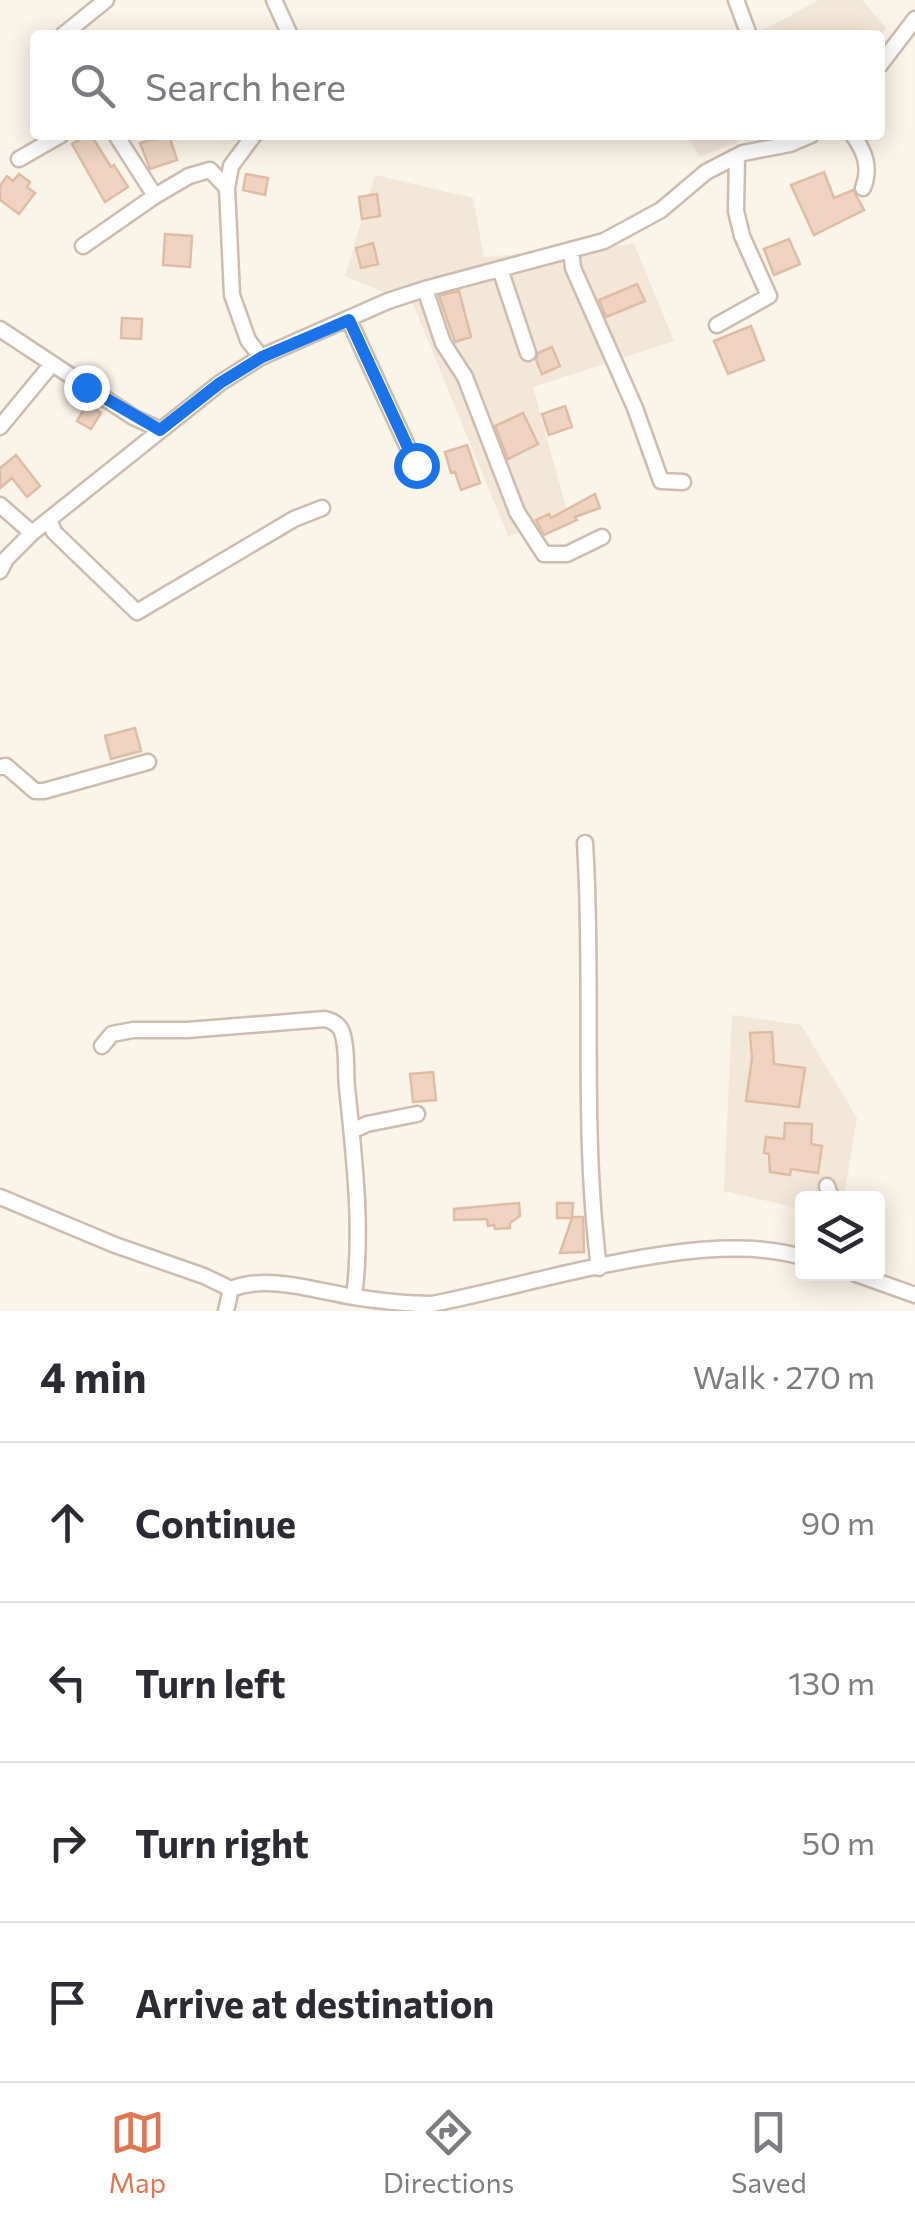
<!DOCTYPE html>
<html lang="en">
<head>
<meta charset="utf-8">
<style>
	body { margin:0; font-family:Commissioner,sans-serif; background:#f2f2f3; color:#2b2b33 }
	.controls { position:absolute; right:30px; bottom:30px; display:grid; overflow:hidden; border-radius:10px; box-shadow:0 5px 25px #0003 }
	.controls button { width:90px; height:90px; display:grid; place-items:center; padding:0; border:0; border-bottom:2px solid #e1e1e2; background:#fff; color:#2b2b33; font:50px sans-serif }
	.stop { position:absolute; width:30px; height:30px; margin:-22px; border:8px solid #1a73e8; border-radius:50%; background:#fff }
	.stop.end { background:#1a73e8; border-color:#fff; box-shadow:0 2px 10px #0008 }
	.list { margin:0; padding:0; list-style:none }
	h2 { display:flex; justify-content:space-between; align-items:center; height:130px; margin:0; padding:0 40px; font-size:42px }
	h2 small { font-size:32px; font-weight:400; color:#7c7c81 }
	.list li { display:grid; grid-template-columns:65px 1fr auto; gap:30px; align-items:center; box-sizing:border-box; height:160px; padding:0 40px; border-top:2px solid #e1e1e2 }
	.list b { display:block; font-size:38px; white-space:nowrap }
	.list em { font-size:32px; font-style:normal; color:#7c7c81 }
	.icon { flex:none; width:55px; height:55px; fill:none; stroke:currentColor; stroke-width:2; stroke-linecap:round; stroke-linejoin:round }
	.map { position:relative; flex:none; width:915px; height:1311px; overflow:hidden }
	.search { position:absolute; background:#fff; box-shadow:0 5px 25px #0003; left:30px; right:30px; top:30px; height:110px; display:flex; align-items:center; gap:25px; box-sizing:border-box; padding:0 35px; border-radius:10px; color:#7c7c81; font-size:38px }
	.sheet { height:770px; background:#fff }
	nav { display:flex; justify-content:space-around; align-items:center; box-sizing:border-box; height:140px; border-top:2px solid #e1e1e2; background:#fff; font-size:28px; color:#7c7c81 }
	nav a { display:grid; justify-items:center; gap:5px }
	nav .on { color:#df7754 }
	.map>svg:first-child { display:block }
	.residential { fill:#f3e7d7 }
	.building { fill:#efd5c1; stroke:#e1bca2; stroke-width:2.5 }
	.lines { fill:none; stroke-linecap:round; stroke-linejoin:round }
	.minor-casing { stroke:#cdbdae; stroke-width:19 }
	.minor { stroke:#fff; stroke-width:14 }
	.route { stroke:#1a73e8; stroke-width:12 }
</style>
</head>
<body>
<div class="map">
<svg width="915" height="1311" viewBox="0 0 915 1311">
	<rect width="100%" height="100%" fill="#fbf4e8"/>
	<path class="residential" d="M819 0H862L886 28 880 37 754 35Z
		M686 135H755L700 157Z
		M375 175 473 198 484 257 634 244 674 341 533 387 569 519 508 536 413 304 345 276Z
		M732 1015 801 1025 857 1118 844 1198H802V1209L724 1191Z"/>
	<path class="building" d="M87 135H91L111 167 114 165 128 187 105 202 72 144Z
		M169 135 177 160 150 169 140 143Z
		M824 172 834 198 853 190 864 210 814 235 791 185Z
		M19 174 30 182 27 187 35 193 19 214 0 200V186L7 176 13 181Z
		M246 174 268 178 265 195 243 190Z
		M377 194 380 216 362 219 359 197Z
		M165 234 192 236 190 267 163 265Z
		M789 239 800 264 774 275 764 249Z
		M373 243 378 264 361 268 356 248Z
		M637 284 645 301 606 317 599 300Z
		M459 291 471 337 455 342 439 296Z
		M122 318 142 319 141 339 121 338Z
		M751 326 764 360 728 374 714 341Z
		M552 347 560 366 542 374 536 360 538 353Z
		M87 404 101 413 91 429 77 421Z
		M565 406 572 427 549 435 542 414Z
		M523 413 538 444 508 459 495 426Z
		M467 445 480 483 461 490 455 472 451 473 445 452Z
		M16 455 40 486 27 497 12 478 0 488V468Z
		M595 494 600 508 575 517 577 520 544 535 536 520 549 514 551 518Z
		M135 728 141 751 111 759 105 736Z
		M772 1032 774 1064 805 1068 799 1107 746 1101 752 1058 750 1033Z
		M433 1072 436 1100 413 1102 410 1074Z
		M785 1123 812 1124 811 1144 822 1146 818 1173 791 1169 790 1175 770 1172 769 1154 764 1153 766 1137 784 1139Z
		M519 1203 520 1216 510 1223V1228L495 1229 494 1225 488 1226 487 1219 454 1220V1209Z
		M557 1203H573L572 1217H583L584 1252 560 1253 572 1218H557Z"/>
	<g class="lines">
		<g class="minor-casing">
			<path id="minor" d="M274 0 290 35
				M736 0 749 35
				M63 35 106 0
				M880 65 915 19
				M116 135 155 196 189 176 210 170 227 188
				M254 135 231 166 227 188 232 295 248 340 261 357
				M853 135C865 152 871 168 863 188
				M19 159 61 135
				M83 246 155 196
				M571 250 573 268 635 408 661 481 683 482
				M500 269 528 353
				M425 289 443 343 465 377 517 512 544 554H567L602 537
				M349 320 416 465
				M717 325 769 296 742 236 736 211 737 156
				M0 329 133 417 161 430
				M0 427 52 364
				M0 505 32 533
				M49 519 54 532 137 612 294 519 322 508
				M0 571 6 559 32 533 220 383 261 357 388 301 425 289 604 241 661 210 706 172 743 153 790 144 811 135
				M0 767 6 766 35 791H44L148 762
				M585 843C594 985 581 1127 599 1268
				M102 1046 112 1034 133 1030H187L325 1019C333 1021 339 1024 342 1032 348 1049 345 1069 347 1087 354 1156 363 1228 354 1297
				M352 1131 367 1124 417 1114
				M827 1186 831 1198
				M0 1197 115 1245 204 1276 231 1289C268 1274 316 1291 354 1297 380 1301 405 1304 432 1304 533 1285 704 1227 802 1257
				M856 1274 915 1295
				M226 1311 231 1289"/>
		</g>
		<use href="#minor" class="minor"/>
	</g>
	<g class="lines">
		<path class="route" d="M86 387 160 430 220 383 262 357 349 320 416 465"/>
	</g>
</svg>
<div class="controls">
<button><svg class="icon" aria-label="layers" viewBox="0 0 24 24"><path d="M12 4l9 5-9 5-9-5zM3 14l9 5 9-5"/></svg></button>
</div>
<div class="stop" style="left:416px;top:465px"></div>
<div class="stop end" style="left:86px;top:387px"></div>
<div class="search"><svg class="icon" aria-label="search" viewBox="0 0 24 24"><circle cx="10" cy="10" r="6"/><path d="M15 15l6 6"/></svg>Search here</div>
</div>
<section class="sheet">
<h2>4 min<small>Walk · 270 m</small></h2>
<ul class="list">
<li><svg class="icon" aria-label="ahead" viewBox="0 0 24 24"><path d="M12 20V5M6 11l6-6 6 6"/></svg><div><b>Continue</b></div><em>90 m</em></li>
<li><svg class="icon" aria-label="left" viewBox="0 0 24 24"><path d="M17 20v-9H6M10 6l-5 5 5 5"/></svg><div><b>Turn left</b></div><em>130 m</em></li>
<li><svg class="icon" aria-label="right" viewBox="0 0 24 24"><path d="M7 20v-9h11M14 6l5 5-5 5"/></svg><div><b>Turn right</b></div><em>50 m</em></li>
<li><svg class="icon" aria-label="arrive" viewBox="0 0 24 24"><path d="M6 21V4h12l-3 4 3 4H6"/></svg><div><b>Arrive at destination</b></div></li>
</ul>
</section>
<nav>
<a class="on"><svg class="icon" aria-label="map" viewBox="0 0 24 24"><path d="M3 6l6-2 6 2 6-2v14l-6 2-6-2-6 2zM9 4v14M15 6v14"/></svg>Map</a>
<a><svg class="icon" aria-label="directions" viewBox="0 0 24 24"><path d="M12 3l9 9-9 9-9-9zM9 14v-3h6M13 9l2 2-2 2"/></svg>Directions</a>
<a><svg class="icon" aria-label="saved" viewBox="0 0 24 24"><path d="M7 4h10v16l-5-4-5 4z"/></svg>Saved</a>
</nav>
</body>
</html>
